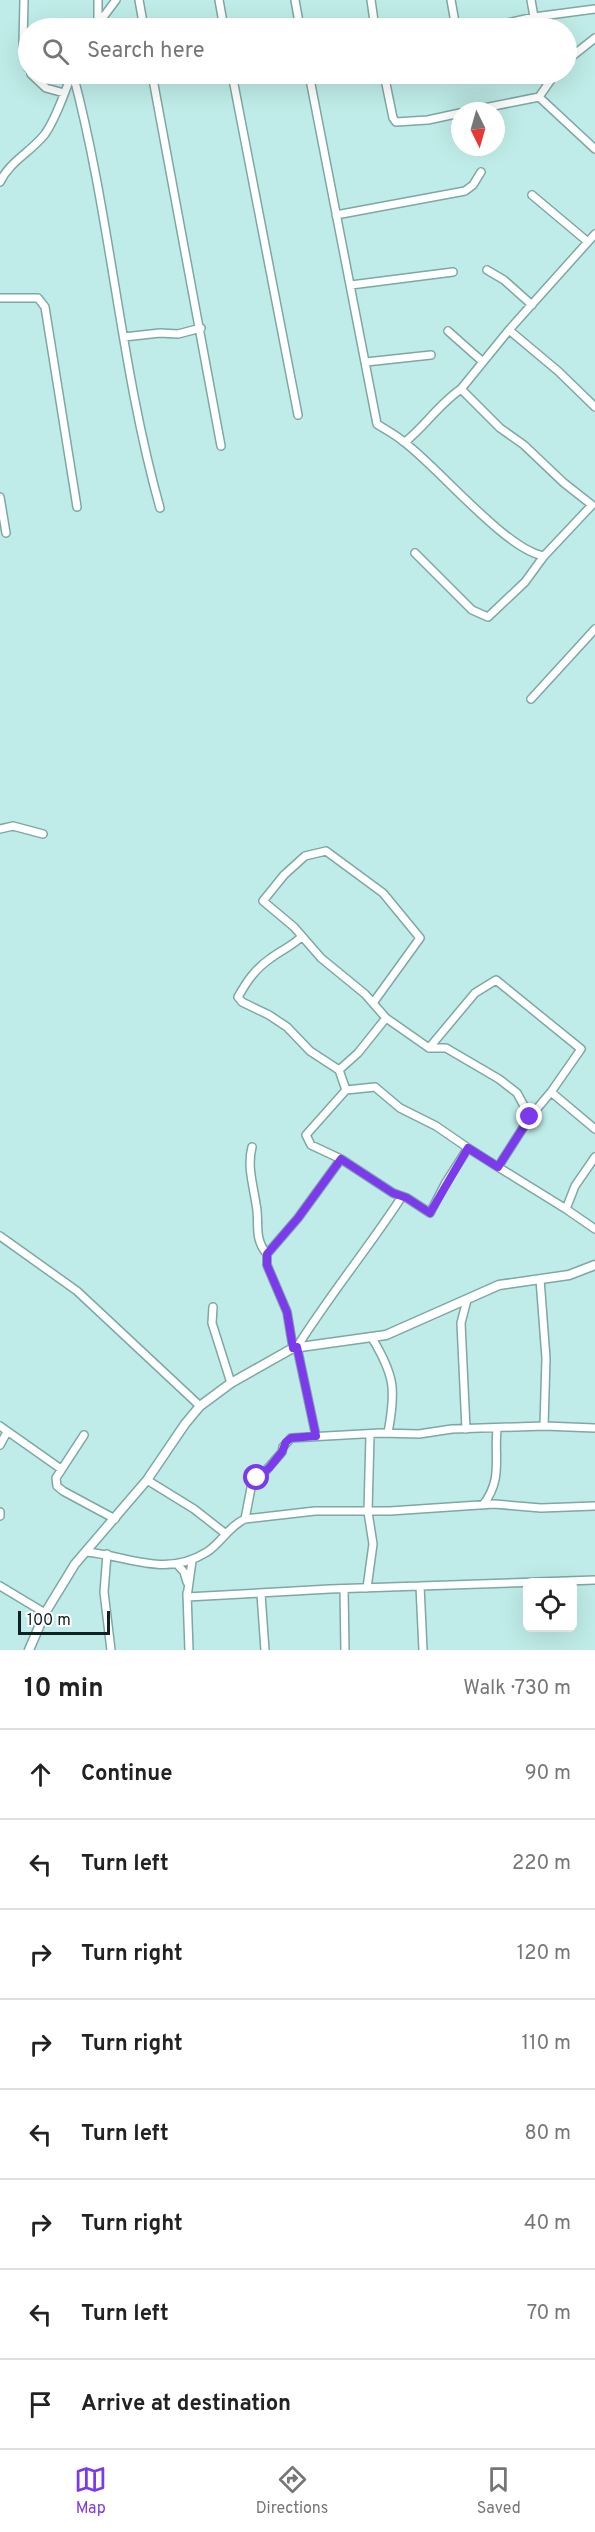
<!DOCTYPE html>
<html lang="en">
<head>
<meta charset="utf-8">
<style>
	body { margin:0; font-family:Overpass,sans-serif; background:#f2f2f2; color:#222 }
	.controls { position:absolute; right:18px; bottom:18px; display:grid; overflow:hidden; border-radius:9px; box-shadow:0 6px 24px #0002 }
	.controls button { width:54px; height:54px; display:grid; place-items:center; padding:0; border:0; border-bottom:2px solid #e0e0e0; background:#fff; color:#222; font:30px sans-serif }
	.compass { position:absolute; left:451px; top:102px; width:54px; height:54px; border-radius:50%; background:#fff; box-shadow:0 6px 24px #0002; rotate:175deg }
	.scale { position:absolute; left:18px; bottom:15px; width:92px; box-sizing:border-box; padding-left:6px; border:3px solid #0f2120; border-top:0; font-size:16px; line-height:21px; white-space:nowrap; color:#0f2120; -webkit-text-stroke:4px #fff; paint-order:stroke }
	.stop { position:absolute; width:18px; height:18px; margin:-14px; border:4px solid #7c3aed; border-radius:50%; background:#fff }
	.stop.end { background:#7c3aed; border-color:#fff; box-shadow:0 2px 6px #0008 }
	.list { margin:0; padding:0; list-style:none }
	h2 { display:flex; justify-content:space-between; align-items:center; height:78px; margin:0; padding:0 24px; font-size:26px }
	h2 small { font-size:20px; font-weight:400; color:#767676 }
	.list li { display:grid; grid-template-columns:39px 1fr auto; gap:18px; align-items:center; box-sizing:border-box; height:90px; padding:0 24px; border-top:2px solid #e0e0e0 }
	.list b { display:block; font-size:22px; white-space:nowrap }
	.list em { font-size:20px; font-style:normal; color:#767676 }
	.icon { flex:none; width:33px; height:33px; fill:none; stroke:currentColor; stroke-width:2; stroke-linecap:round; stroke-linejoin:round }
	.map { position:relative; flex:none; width:595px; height:1650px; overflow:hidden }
	.search { position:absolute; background:#fff; box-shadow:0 6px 24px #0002; left:18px; right:18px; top:18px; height:66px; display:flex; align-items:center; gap:15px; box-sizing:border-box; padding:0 21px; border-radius:33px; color:#767676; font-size:22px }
	.sheet { height:798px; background:#fff }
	nav { display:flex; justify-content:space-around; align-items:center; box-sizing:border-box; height:84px; border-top:2px solid #e0e0e0; background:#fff; font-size:16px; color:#767676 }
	nav a { display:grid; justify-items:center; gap:3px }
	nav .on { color:#7c3aed }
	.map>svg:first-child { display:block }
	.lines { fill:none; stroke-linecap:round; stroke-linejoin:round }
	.minor-casing { stroke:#7da8a4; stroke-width:10 }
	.tertiary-casing { stroke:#7da8a4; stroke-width:11 }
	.minor { stroke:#fff; stroke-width:7 }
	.tertiary { stroke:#fff; stroke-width:8 }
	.route { stroke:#7c3aed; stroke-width:8 }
</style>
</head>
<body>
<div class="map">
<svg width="595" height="1650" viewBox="0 0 595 1650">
	<rect width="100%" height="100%" fill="#bfece8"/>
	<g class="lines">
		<g class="minor-casing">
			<path id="minor" d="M24 0 23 45 28 68
				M139 0 144 28
				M219 0 224 28
				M295 0 300 28
				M371 0 375 28
				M451 0 456 28
				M531 0 534 17
				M98 22V0
				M95 28 116 0
				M485 28 534 17 595 9
				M566 61 595 38
				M31 74 46 88 64 93
				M73 74C111 217 120 366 160 508
				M152 74 221 446
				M232 74 298 415
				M309 74 377 424C386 430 396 435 404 442 438 467 506 550 544 556L592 505 564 483 524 445 500 428 461 389C439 404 425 426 405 442
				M384 74 393 118 396 122 428 120 460 113
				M555 74 539 97 595 149
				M469 111 539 97
				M0 182C10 161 31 152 45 134 57 117 64 93 72 74
				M532 195 588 242
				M336 215 465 191 473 185 481 172
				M487 270 504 280 532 305
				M351 285 453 272
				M0 298H38L45 307 77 507
				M509 330 595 234
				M448 331 483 362
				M124 337 160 333 178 334 201 328
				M366 362 431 355
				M461 389 509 330 558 371 595 407
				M0 497 6 533
				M415 553 472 610 488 617 525 582 544 556
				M531 699 595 629
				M0 829 13 826 43 834
				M302 936C293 946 281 950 271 958 255 969 247 981 238 997L242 1002 269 1015 287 1027 310 1051 339 1070
				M373 1003 420 938 383 893 326 851 305 856 284 875 263 901 294 927 321 958 365 994 386 1018
				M429 1048 475 993 496 980 581 1049 551 1092
				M346 1090 375 1087 400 1108 436 1126 468 1148
				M252 1147C247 1166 253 1184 256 1204 260 1222 253 1238 267 1254
				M341 1159 393 1193 407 1198 430 1213 445 1184 468 1148 498 1167 530 1117
				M498 1167 566 1209 575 1186 595 1157
				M566 1209 595 1229
				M0 1236 77 1291 200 1406
				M540 1279 546 1358 544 1426
				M213 1307 212 1323 231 1383
				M372 1338C395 1376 396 1390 388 1433
				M293 1348 287 1312 267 1265V1254L298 1218 341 1159 311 1145 306 1135 346 1090 339 1070 358 1053 386 1018 429 1048H446L499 1079 517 1093 530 1117 551 1092 595 1129
				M0 1426 61 1469
				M466 1429 461 1323 467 1300
				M84 1435 56 1478 57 1486 63 1491 115 1519
				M316 1436 297 1347C329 1296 366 1251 399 1201
				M0 1445 7 1432
				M147 1480 194 1509 226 1534
				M483 1505C503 1479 494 1459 497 1429
				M0 1512V1516
				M245 1519 251 1488 282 1452 283 1447 291 1438 380 1433 419 1434 452 1429 544 1426 595 1428
				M86 1552C130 1556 165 1578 207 1552 221 1543 229 1526 245 1519L315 1511H390L494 1504 541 1508 595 1506
				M107 1554 104 1592 111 1650
				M192 1561 187 1597 330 1589 595 1580
				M177 1564 184 1572 187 1582
				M0 1586 45 1613
				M420 1586 423 1650
				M367 1588 373 1544 368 1512 370 1435
				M344 1589 345 1650
				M187 1593 189 1650
				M261 1594 265 1650"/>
		</g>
		<g class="tertiary-casing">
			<path id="tertiary" d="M29 1650 45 1613 75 1564 147 1480 185 1424 200 1406 231 1383 293 1348 386 1335 499 1285 569 1275 595 1265"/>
		</g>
		<use href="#minor" class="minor"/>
		<use href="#tertiary" class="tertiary"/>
	</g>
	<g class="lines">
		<path class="route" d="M257 1478 269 1468 282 1452 286 1442 291 1438 316 1436 297 1347 293 1348 287 1312 267 1265V1254L298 1218 341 1159 393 1193 407 1198 430 1213 468 1148 498 1167 530 1117"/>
	</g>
</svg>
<div class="controls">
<button><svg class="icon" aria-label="locate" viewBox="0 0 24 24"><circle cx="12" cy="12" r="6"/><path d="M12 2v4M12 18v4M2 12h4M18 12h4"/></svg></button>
</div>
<svg class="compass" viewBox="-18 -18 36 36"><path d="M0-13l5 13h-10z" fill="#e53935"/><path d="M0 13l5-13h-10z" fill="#767676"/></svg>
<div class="scale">100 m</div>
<div class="stop" style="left:257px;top:1478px"></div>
<div class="stop end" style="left:530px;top:1117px"></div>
<div class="search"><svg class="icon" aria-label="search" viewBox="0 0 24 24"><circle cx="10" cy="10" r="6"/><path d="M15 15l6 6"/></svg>Search here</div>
</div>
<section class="sheet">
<h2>10 min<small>Walk · 730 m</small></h2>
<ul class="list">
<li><svg class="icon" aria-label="ahead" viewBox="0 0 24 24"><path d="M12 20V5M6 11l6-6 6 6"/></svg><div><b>Continue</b></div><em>90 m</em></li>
<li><svg class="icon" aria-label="left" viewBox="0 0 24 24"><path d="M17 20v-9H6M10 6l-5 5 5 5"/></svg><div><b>Turn left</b></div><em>220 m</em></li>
<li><svg class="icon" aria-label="right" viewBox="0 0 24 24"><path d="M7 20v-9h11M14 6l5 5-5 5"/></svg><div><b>Turn right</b></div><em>120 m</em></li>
<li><svg class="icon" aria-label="right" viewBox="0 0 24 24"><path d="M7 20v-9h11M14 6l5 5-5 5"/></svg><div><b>Turn right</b></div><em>110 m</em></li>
<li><svg class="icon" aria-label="left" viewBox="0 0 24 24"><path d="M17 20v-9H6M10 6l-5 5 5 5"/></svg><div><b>Turn left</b></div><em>80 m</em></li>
<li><svg class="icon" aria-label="right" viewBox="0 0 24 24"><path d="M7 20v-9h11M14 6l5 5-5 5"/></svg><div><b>Turn right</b></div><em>40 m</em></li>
<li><svg class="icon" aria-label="left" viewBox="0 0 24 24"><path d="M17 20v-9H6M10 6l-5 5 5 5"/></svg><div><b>Turn left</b></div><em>70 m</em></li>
<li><svg class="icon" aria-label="arrive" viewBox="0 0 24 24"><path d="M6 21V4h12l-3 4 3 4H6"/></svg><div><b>Arrive at destination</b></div></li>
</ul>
</section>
<nav>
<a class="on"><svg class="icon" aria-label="map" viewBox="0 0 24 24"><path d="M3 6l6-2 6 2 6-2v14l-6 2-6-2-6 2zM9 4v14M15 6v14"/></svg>Map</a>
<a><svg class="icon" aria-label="directions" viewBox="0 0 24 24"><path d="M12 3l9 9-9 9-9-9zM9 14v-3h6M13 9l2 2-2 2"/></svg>Directions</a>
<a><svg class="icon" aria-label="saved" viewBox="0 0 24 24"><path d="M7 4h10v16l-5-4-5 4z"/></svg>Saved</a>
</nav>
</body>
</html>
